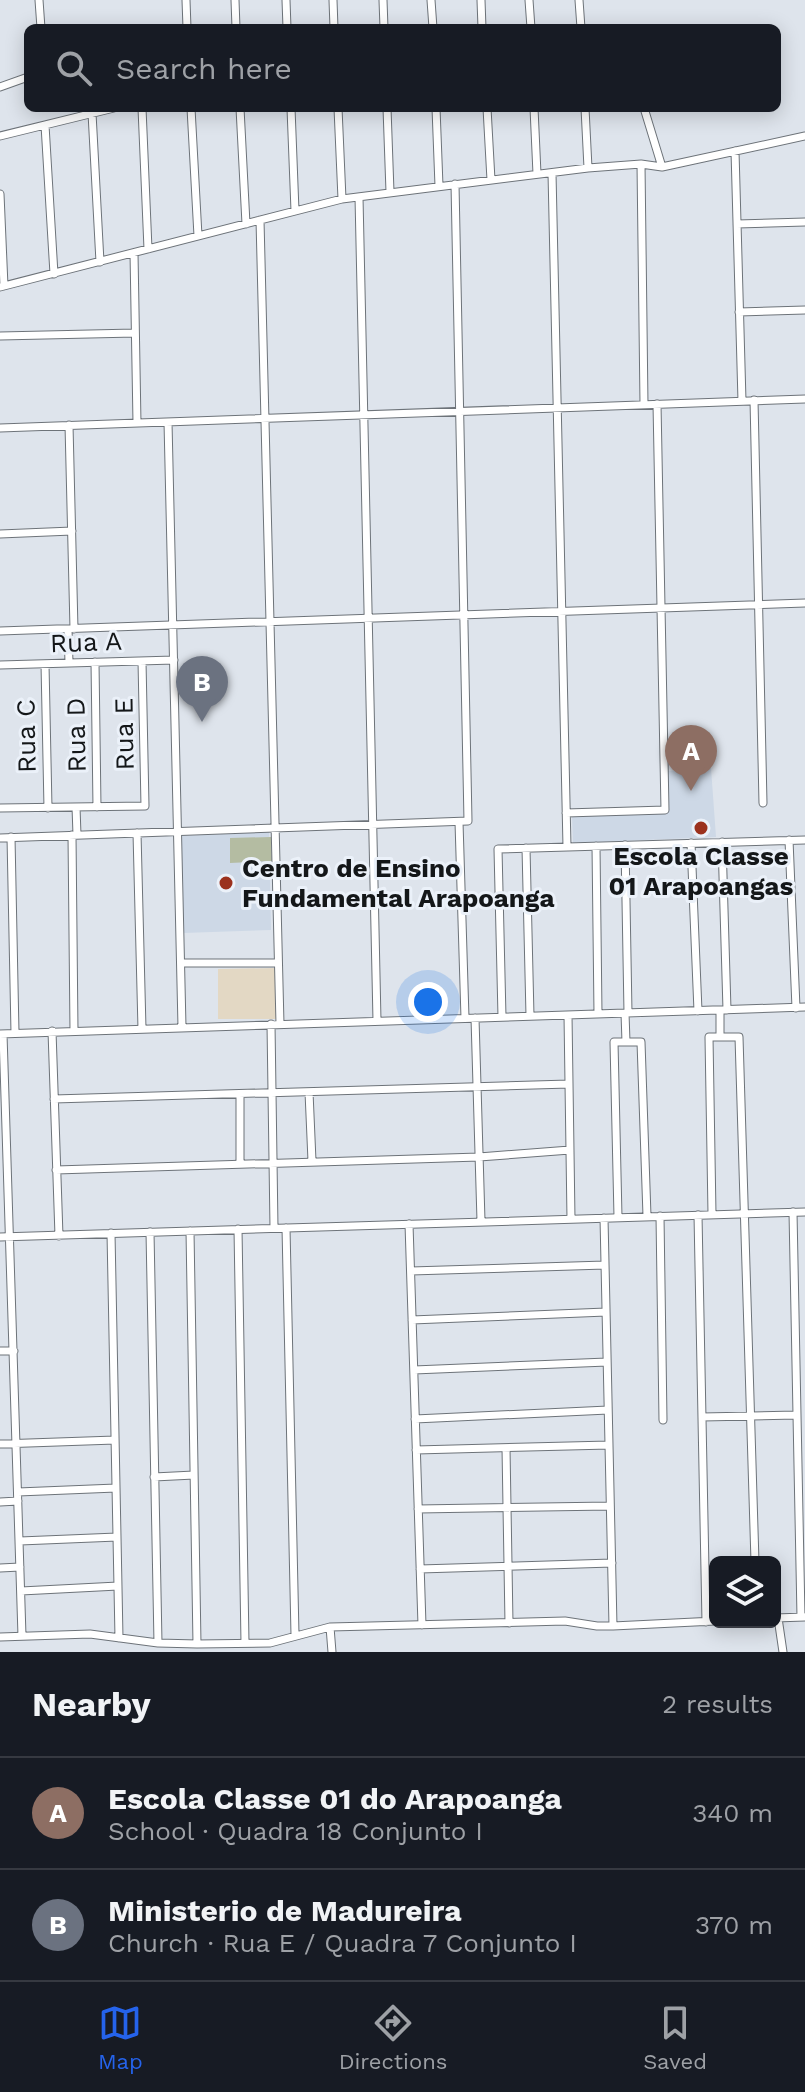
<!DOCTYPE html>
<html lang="en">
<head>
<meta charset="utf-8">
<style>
	body { margin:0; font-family:"Work Sans",sans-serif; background:#242831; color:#f1f3f6 }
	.controls { position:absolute; right:24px; bottom:24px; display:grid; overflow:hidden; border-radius:12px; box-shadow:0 4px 20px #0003 }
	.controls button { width:72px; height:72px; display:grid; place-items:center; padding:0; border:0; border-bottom:2px solid #363941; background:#171b24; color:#f1f3f6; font:40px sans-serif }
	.you { position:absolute; left:428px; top:1002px; width:28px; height:28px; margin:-20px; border:6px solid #fff; border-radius:50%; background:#1a73e8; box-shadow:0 0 0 12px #1a73e833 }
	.badge { display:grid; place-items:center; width:52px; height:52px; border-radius:50%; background:#2563eb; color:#fff; font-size:26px; font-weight:700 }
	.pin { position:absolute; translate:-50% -66px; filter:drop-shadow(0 2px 4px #0008) }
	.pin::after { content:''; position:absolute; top:42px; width:28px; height:24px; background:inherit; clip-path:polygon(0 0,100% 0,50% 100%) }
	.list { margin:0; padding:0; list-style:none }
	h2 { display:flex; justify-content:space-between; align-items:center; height:104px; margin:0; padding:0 32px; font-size:34px }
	h2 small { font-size:26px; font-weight:400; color:#9ea1a6 }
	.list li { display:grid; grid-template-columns:52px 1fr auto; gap:24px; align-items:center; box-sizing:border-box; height:112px; padding:0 32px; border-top:2px solid #363941 }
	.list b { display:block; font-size:30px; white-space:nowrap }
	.list p { margin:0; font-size:26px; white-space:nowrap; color:#9ea1a6 }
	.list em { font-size:26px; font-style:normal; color:#9ea1a6 }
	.icon { flex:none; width:44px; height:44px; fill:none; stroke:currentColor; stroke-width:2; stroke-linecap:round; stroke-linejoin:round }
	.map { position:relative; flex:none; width:805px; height:1652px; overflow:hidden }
	.search { position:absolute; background:#171b24; box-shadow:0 4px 20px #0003; left:24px; right:24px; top:24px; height:88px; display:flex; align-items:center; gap:20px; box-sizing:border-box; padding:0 28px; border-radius:12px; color:#9ea1a6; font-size:30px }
	.sheet { height:328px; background:#171b24 }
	nav { display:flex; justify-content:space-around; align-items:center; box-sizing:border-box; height:112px; border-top:2px solid #363941; background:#171b24; font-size:22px; color:#9ea1a6 }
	nav a { display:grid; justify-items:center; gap:4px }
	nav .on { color:#2563eb }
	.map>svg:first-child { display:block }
	.commercial { fill:#e3d8c4 }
	.built { fill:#cdd8e6 }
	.green { fill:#b4bca2 }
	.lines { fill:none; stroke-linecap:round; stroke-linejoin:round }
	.minor-casing { stroke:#6d7379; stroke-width:9 }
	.minor { stroke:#fff; stroke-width:7 }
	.poi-dot { fill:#9b311d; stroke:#ebf1f9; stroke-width:3 }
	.labels { text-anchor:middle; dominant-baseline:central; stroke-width:6; stroke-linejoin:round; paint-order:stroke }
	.street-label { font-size:26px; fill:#141719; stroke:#ebf1f9 }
	.poi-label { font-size:26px; font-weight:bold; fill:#141719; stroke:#ebf1f9 }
</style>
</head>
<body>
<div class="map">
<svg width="805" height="1652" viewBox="0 0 805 1652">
	<rect width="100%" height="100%" fill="#dee4ec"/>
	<path class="commercial" d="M276 968 277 1019H218V969Z"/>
	<path class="built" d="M711 768 716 837 573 843 572 815 669 811 668 771Z
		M269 832 271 930 183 933 180 836Z"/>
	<path class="green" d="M271 837 272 861 230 863V838Z"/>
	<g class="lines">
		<g class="minor-casing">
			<path id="minor" d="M39 0 41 28
				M186 0 187 28
				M235 0 236 28
				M286 0 287 28
				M333 0 334 28
				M383 0 384 28
				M431 0 433 28
				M481 0 482 28
				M529 0 531 28
				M579 0 581 28
				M0 87 28 77
				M142 108 148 249
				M191 108 198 236
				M240 108 246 224
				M291 108 295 211
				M338 108 342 199
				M387 108 390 192
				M436 108 439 186
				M487 108 491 180
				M534 108 537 174
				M585 108 588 168
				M644 108 662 167
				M92 113 100 262
				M45 125 54 274
				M0 136 114 108
				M735 151 742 401
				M641 164 644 404
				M552 173 567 847
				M0 194 4 286
				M359 197 377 1021
				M260 220 280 1024
				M737 224 805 222
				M134 253 137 423
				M0 287 342 199 588 168 641 164 662 167 805 136
				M739 312 805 310
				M0 336 135 333
				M754 400 763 803
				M168 422 182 1027
				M69 425 74 629
				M0 428 805 399
				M0 534 72 531
				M68 629 69 663
				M0 631 805 603
				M95 662 97 807
				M45 664 48 808
				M0 665 174 660
				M76 807 77 835
				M0 808 145 806 142 661
				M566 813 665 810 657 404
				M459 822 465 1018
				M137 833 142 1029
				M72 835 74 1031
				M11 837 15 1033
				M0 838 468 821 455 184
				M789 840 796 1008
				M722 842 727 1010
				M691 843 698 1011
				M625 845 628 1013
				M596 846 598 1014
				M526 848 530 1016
				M181 963H278
				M720 1010V1037
				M625 1013 626 1042
				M568 1015 571 1219
				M502 1017 498 849 805 840
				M475 1018 481 1221
				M271 1024 274 1228
				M52 1031 59 1236
				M0 1034 805 1007
				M3 1034 22 1636
				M309 1092 312 1161
				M240 1094V1163
				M54 1099 569 1084
				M56 1170 479 1157 570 1150
				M793 1212 801 1617
				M712 1214 709 1037H739L755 1562
				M698 1215 706 1622
				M660 1216 663 1420
				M618 1217 614 1042H641L647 1216
				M604 1218 613 1626
				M409 1224 422 1625
				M286 1228 295 1635
				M238 1229 245 1643
				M190 1231 197 1644
				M150 1232 158 1643
				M111 1233 119 1638
				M0 1237 805 1212
				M411 1271 605 1265
				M412 1320 606 1312
				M0 1351H14
				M414 1370 607 1362
				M702 1417 796 1415
				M415 1419 608 1410
				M0 1444 115 1440
				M506 1448 509 1623
				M416 1450 609 1445
				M154 1477 194 1475
				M18 1492 116 1488
				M0 1502 18 1501
				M418 1509 610 1506
				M20 1541 117 1537
				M0 1568 20 1567
				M420 1569 612 1563
				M21 1591 118 1586
				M775 1618 805 1617
				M778 1618 783 1652
				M330 1627 332 1652
				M0 1637 90 1634 158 1643 197 1644 270 1643 330 1627 565 1621 597 1626H613L715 1621"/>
		</g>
		<use href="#minor" class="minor"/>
	</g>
	<g class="poi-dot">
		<circle cx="701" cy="828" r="8"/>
		<circle cx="226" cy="883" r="8"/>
	</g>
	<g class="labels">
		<g class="street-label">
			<text transform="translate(86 642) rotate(-2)">Rua A</text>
			<text transform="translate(124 734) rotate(-91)">Rua E</text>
			<text transform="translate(76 735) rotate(-91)">Rua D</text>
			<text transform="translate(26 736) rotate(-91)">Rua C</text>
		</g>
		<g class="poi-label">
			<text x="701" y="856">Escola Classe<tspan x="701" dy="30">01 Arapoangas</tspan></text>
			<text x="242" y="868" text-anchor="start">Centro de Ensino<tspan x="242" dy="30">Fundamental Arapoanga</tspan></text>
		</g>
	</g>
</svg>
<div class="controls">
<button><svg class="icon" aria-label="layers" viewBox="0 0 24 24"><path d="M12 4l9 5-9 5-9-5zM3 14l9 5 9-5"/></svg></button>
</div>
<div class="you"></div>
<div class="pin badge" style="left:691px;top:791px;background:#8d6e63">A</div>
<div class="pin badge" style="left:202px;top:722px;background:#6b7280">B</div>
<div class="search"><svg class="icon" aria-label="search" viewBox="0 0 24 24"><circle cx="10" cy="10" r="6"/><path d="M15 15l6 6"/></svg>Search here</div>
</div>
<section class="sheet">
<h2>Nearby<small>2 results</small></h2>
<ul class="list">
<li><span class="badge" style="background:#8d6e63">A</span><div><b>Escola Classe 01 do Arapoanga</b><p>School · Quadra 18 Conjunto I</p></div><em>340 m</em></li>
<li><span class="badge" style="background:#6b7280">B</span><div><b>Ministerio de Madureira</b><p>Church · Rua E / Quadra 7 Conjunto I</p></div><em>370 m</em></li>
</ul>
</section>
<nav>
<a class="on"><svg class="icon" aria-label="map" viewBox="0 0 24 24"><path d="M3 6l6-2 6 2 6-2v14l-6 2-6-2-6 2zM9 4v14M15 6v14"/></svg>Map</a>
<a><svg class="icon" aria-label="directions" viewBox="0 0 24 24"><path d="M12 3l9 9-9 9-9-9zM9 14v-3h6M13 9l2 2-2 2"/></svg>Directions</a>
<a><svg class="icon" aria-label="saved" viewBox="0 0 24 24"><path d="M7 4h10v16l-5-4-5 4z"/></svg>Saved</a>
</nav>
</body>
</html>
